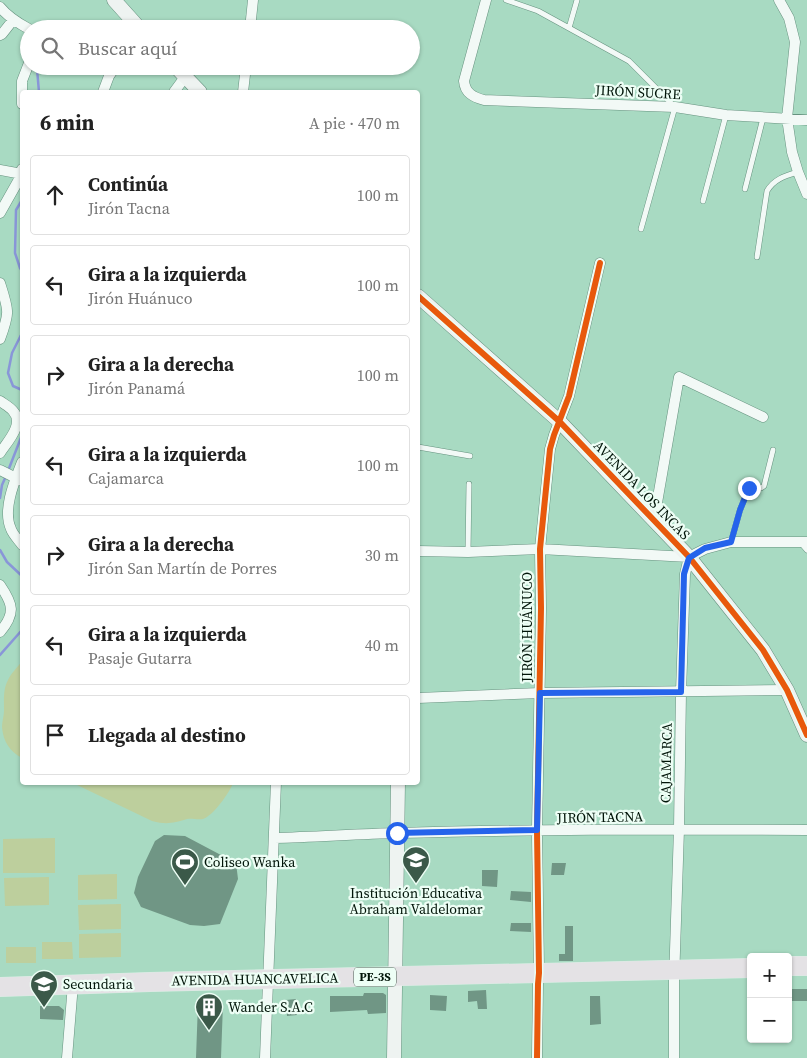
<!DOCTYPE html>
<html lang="es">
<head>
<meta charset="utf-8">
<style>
	body { margin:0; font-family:"Source Serif 4",serif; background:#f2f2f2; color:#222 }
	.controls { position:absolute; right:15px; bottom:15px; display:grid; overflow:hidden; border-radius:5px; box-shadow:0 1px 4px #0004 }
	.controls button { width:45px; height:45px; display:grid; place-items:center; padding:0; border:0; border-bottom:1px solid #e0e0e0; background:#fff; color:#222; font:25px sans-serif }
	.stop { position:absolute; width:15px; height:15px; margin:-11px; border:4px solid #2563eb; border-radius:50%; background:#fff }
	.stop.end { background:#2563eb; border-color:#fff; box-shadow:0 1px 5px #0008 }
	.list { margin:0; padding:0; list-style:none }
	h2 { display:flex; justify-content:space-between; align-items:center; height:65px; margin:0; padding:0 20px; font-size:21px }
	h2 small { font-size:16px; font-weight:400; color:#767676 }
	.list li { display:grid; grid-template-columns:32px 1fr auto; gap:15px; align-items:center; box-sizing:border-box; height:80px; margin:0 10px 10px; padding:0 10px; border:1px solid #e0e0e0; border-radius:5px }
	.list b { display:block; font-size:19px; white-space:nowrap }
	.list p { margin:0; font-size:16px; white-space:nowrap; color:#767676 }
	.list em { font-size:16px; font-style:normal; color:#767676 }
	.icon { flex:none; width:28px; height:28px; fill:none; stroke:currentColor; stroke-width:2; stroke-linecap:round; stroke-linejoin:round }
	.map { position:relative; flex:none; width:807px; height:1058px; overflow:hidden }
	.search { position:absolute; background:#fff; box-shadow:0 1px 4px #0004; left:20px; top:20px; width:400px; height:55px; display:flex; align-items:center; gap:12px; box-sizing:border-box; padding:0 18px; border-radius:28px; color:#767676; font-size:19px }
	.panel { position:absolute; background:#fff; box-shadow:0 1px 4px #0004; left:20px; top:90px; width:400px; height:695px; border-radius:5px }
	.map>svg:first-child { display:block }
	.green { fill:#bdcf9d }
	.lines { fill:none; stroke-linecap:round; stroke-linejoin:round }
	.stream { stroke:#8996d8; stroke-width:2.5 }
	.building { fill:#709685 }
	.lane-casing { stroke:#66927f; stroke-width:6 }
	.street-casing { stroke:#66927f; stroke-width:11 }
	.secondary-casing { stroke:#66927f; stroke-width:15 }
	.highway-casing { stroke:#d8eee4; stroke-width:20 }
	.lane { stroke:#f2f9f6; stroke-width:5 }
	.street { stroke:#f2f9f6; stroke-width:10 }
	.secondary { stroke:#eef3f1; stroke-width:14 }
	.highway { stroke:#e4e2e5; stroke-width:19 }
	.cycleway-casing { stroke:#edfef5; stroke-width:9 }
	.cycleway { stroke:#e8590c; stroke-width:6 }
	.route { stroke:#2563eb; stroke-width:6 }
	.labels { text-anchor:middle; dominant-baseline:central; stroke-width:4.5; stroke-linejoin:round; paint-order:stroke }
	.shield { fill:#edfef5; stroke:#475a4f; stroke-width:1 }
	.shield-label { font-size:12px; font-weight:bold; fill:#001408 }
	.street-label { font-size:14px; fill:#001408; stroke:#edfef5 }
	.poi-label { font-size:14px; fill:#001408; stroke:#edfef5; text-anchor:start }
</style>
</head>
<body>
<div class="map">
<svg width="807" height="1058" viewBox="0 0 807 1058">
	<rect width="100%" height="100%" fill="#a8dac2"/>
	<path class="green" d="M22 661V758C10 752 3 741 2 727 2 721 4 716 4 711 4 700 3 689 8 680 11 673 18 667 22 661Z
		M73 783H233C230 792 213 816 203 819 197 820 192 818 187 819 173 823 167 825 152 821Z
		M55 838V873H3V839Z
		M117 874V899L78 900V875Z
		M49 877V905L5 906 4 878Z
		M121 904V929L79 930 78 905Z
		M121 933V957L79 958V934Z
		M42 942H72L73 959H42Z
		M6 947H36V963H6Z"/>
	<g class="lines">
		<path class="stream" d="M39 92 37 69 39 66
			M22 200 16 210 15 253 20 268 22 271
			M22 333 12 353 8 373 13 386 22 390
			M8 471 22 435
			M0 498 2 485 6 476
			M0 550 7 562 22 576
			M0 655 22 630"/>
	</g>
	<path class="building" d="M164 835 185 836 236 863 238 879 220 924 204 926 190 925 141 907 134 893 138 877 155 841Z
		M552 863H566L564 875H551Z
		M482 870H498L497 887 482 886Z
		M511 891 531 892V902L510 900Z
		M511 923H531V932L510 931Z
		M565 926H573V961H559V954H565Z
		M788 989H807V1001H788Z
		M486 990 487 1009H478L477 1001 468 1002V991Z
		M364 993H383L386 995V1013L368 1014 367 1010 330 1012V996H363Z
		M430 995 447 996 446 1011 430 1010Z
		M590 996H600L601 1024 590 1025Z
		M296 999 297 1015 287 1016 286 1000Z
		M198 1003 223 1004 221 1058H196Z
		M40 1006H59L64 1010 63 1020 40 1019Z"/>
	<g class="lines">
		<g class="lane-casing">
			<path id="lane" d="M506 0 538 11 629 61 675 107 641 229
				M569 28 577 0
				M745 189 763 118
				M703 201 726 115
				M757 257 767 191C774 179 785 176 798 172
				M418 447 470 456
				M731 542 740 510 749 488 752 485 761 488 764 486 773 450
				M801 543 807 550
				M468 552 469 484"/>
		</g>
		<g class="street-casing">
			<path id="street" d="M486 0 464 81C465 93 473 97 484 100L675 107 726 115 807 120
				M779 0 789 18 795 42 787 118 792 152 798 172 807 194
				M0 7C8 17 18 23 29 29
				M250 29 253 0
				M0 35 2 34 13 20
				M103 92 109 76 116 66
				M174 92 185 77
				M243 92 246 66
				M22 104V81L29 63
				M0 170 22 174
				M0 213 22 174V169
				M0 283C9 311 10 312 0 339
				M0 401C4 404 10 407 13 411 25 424 7 442 0 453
				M22 462C15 480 2 510 11 529 13 535 19 540 22 545
				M0 470 22 481
				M654 520 679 377 763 417
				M418 551 468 552 540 549 689 557 705 549 731 542H807
				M0 585C13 604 16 613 0 632
				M418 698 540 693 787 690
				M274 838C315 837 357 834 398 833 535 829 671 829 807 830
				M67 1058 73 984
				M265 1058 276 782
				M537 1058 538 984 539 973 537 831 541 608 540 549 550 449 554 435 569 396 600 263
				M674 1058V981L679 829 681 692 685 574 689 557"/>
		</g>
		<g class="secondary-casing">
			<path id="secondary" d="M114 0 140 29
				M175 66 200 92
				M418 296 560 422 689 557 763 650 787 690 807 735
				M394 1058 398 782"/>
		</g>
		<g class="highway-casing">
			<path id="highway" d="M788 966H807
				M0 987 150 982 751 968"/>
		</g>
		<use href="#lane" class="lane"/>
		<use href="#street" class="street"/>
		<use href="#secondary" class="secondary"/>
		<use href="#highway" class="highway"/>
		<g class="cycleway-casing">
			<path id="cycleway" d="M418 296 560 422 689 557 763 650 787 690 807 735
				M537 1058 538 984 539 973 537 831 541 608 540 549 550 449 554 435 569 396 600 263"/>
		</g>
		<use href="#cycleway" class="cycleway"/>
	</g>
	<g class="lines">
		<path class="route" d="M397 833 537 830 540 693 681 692 684 574 689 558 705 548 731 542 740 510 749 488"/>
	</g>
	<defs>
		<g id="school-pin" transform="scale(1.4375)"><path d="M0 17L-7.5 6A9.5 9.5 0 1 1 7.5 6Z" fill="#3b5949" stroke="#edfef5"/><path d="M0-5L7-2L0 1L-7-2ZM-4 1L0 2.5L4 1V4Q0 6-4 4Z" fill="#fff"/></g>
		<g id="stadium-pin" transform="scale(1.4375)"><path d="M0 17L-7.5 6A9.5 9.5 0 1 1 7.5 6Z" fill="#3b5949" stroke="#edfef5"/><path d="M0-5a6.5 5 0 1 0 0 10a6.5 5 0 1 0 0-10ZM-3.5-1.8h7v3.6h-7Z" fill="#fff"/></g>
		<g id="building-pin" transform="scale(1.4375)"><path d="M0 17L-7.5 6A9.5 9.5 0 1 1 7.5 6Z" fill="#3b5949" stroke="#edfef5"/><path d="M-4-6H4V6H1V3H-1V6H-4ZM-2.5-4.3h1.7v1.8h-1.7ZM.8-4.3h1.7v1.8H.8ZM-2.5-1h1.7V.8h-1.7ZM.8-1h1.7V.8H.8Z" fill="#fff"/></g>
	</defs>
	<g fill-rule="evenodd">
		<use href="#school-pin" x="416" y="860"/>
		<use href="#stadium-pin" x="185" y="862"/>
		<use href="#school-pin" x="44" y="984"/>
		<use href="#building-pin" x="209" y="1007"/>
	</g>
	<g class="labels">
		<rect class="shield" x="354" y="967.5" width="42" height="19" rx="4"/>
		<g class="shield-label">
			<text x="375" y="977">PE-3S</text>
		</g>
		<g class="street-label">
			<text transform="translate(638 92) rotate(3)">JIRÓN SUCRE</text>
			<text transform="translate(642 490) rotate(46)">AVENIDA LOS INCAS</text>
			<text transform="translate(527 627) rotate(-90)">JIRÓN HUÁNUCO</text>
			<text transform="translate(666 763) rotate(-89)">CAJAMARCA</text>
			<text transform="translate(600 817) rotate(-1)">JIRÓN TACNA</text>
			<text transform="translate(255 979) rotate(-1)">AVENIDA HUANCAVELICA</text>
		</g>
		<g class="poi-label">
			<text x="204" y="862">Coliseo Wanka</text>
			<text x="416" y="893" text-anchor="middle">Institución Educativa<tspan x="416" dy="16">Abraham Valdelomar</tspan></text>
			<text x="63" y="984">Secundaria</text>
			<text x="228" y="1007">Wander S.A.C</text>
		</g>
	</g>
</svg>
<div class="controls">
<button>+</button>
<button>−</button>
</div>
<div class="stop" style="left:397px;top:833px"></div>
<div class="stop end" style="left:749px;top:488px"></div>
<div class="search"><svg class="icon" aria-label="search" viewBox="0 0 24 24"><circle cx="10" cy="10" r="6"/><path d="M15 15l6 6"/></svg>Buscar aquí</div>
<section class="panel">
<h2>6 min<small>A pie · 470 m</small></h2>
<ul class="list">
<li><svg class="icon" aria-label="ahead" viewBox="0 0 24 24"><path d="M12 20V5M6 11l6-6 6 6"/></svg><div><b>Continúa</b><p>Jirón Tacna</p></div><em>100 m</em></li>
<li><svg class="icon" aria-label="left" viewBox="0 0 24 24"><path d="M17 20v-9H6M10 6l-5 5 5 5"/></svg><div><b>Gira a la izquierda</b><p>Jirón Huánuco</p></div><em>100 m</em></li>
<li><svg class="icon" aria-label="right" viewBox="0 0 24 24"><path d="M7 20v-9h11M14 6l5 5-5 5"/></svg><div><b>Gira a la derecha</b><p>Jirón Panamá</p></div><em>100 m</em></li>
<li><svg class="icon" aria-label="left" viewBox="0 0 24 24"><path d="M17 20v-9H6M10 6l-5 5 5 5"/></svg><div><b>Gira a la izquierda</b><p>Cajamarca</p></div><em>100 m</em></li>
<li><svg class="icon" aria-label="right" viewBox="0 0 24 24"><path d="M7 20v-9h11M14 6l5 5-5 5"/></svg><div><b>Gira a la derecha</b><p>Jirón San Martín de Porres</p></div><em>30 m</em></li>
<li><svg class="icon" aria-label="left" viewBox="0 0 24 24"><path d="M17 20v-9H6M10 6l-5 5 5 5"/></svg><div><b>Gira a la izquierda</b><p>Pasaje Gutarra</p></div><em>40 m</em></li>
<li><svg class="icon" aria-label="arrive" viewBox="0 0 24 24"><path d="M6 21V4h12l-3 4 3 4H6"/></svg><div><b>Llegada al destino</b></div></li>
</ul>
</section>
</div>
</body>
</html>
